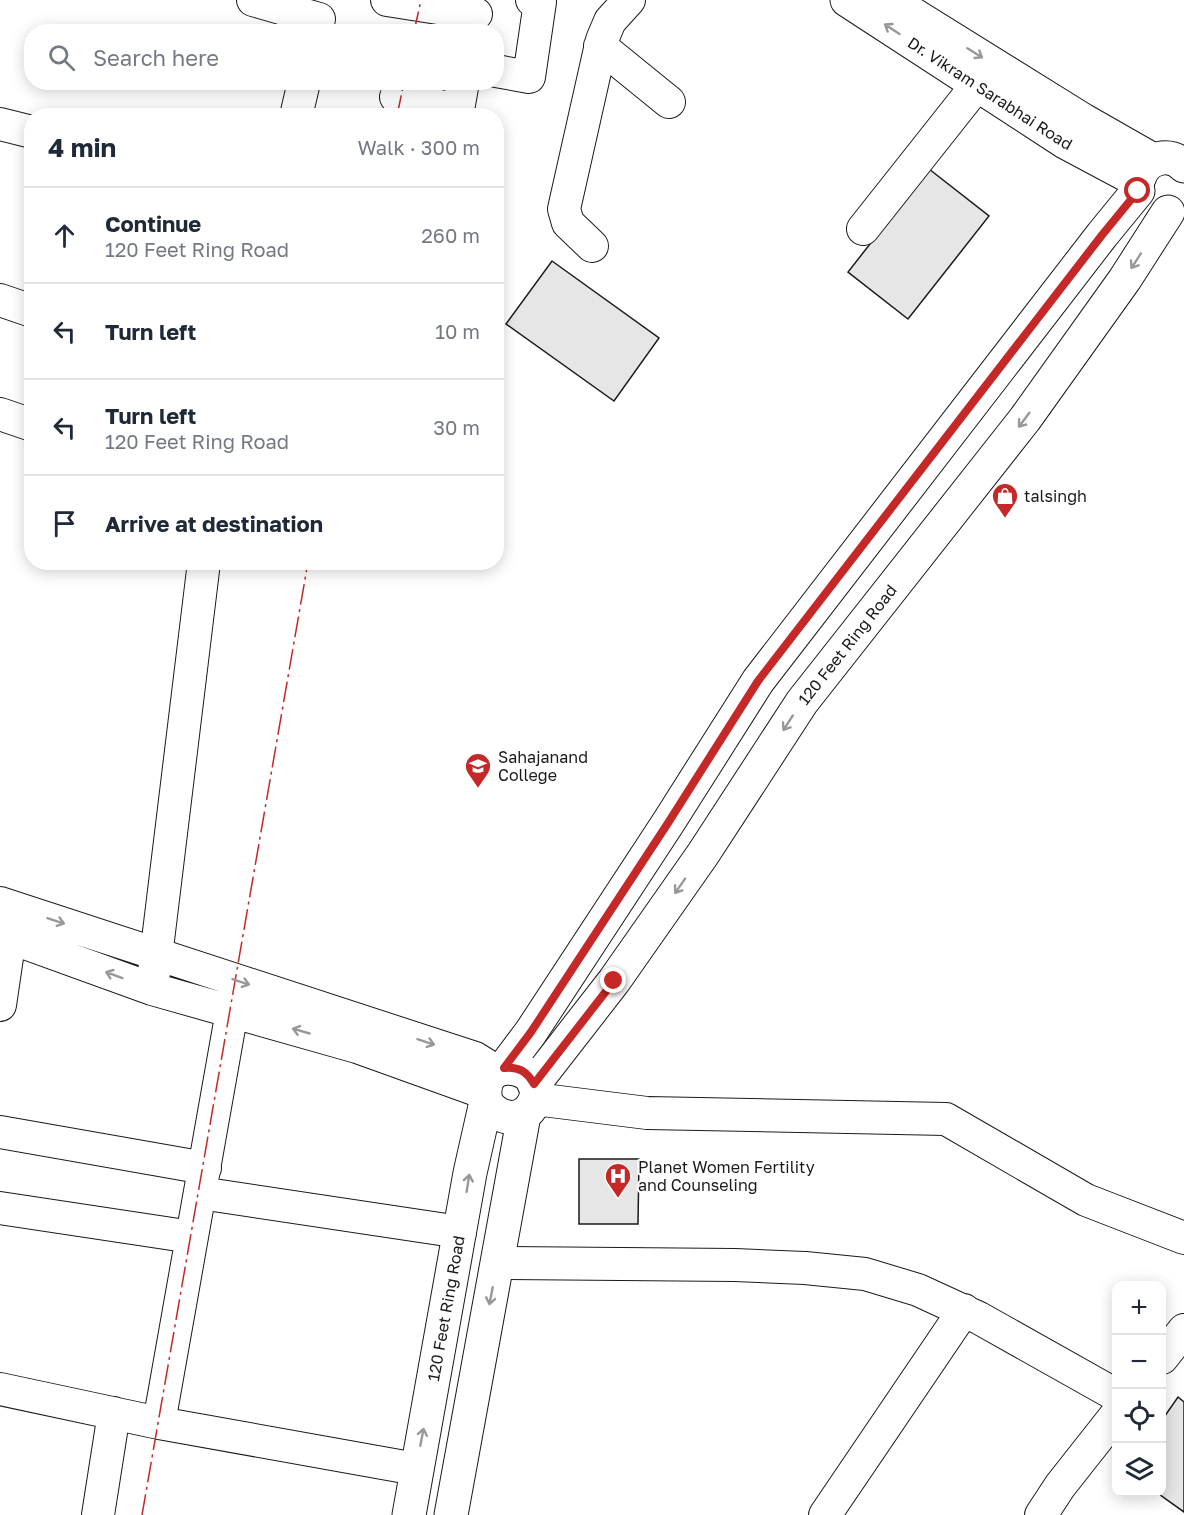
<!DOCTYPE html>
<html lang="en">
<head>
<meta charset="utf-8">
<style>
	body { margin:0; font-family:"Golos Text",sans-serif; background:#f2f2f3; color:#1f2937 }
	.controls { position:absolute; right:18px; bottom:18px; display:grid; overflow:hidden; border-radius:12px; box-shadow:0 3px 15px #0003 }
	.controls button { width:54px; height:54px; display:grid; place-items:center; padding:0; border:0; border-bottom:2px solid #e0e1e3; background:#fff; color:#1f2937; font:30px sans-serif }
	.stop { position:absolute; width:18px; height:18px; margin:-14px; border:4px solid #c62828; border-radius:50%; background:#fff }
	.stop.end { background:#c62828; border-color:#fff; box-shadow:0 2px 6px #0008 }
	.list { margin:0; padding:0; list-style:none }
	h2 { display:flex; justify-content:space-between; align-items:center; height:78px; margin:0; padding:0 24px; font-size:26px }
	h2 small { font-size:20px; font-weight:400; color:#747a83 }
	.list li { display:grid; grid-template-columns:39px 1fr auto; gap:18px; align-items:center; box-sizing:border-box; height:96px; padding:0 24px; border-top:2px solid #e0e1e3 }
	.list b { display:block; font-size:22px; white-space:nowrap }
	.list p { margin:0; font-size:20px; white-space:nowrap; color:#747a83 }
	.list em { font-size:20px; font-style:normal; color:#747a83 }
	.icon { flex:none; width:33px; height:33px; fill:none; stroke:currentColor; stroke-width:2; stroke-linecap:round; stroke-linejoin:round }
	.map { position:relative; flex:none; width:1184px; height:1515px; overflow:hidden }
	.search { position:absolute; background:#fff; box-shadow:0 3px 15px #0003; left:24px; top:24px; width:480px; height:66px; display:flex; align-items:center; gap:15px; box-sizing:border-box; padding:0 21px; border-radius:24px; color:#747a83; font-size:22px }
	.panel { position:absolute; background:#fff; box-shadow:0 3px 15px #0003; left:24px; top:108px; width:480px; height:462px; border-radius:24px }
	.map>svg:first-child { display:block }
	.building { fill:#e6e6e6; stroke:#1a1a1a; stroke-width:1.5 }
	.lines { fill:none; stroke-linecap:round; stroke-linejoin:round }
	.minor-casing { stroke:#1a1a1a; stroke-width:34 }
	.major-casing { stroke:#1a1a1a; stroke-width:35 }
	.minor { stroke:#fff; stroke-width:32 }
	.major { stroke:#fff; stroke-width:33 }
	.power { stroke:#c62828; stroke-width:1.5; stroke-dasharray:21 4.5 3 4.5; stroke-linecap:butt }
	.oneway { stroke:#989898 }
	.route { stroke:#c62828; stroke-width:8 }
	.labels { text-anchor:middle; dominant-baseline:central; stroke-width:4.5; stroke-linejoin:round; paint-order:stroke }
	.street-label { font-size:16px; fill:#1a1a1a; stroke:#fff }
	.poi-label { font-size:16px; fill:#1a1a1a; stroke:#fff; text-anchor:start }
</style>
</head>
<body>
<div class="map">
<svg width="1184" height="1515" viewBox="0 0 1184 1515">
	<rect width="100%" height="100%" fill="#fff"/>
	<path class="building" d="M929 169 989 216 908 319 848 272Z
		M552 261 659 338 614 401 506 324Z
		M579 1159H639L638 1224H579Z
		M1178 1397 1184 1402V1512L1156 1492H1162V1420Z"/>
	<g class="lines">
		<g class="minor-casing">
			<path id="minor" d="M253 0 319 19
				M387 0 476 14
				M600 46 669 102
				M496 71 529 77 540 2 532 0
				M396 97 458 110 463 82
				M296 116 304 82
				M0 124 32 132
				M863 229 977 85
				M592 246 568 223 564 209 602 40 610 21 629 0
				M0 300 32 311
				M0 414 32 425
				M0 903 475 1058 496 1071
				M0 934 152 989 357 1047 485 1093
				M154 973 204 562
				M0 1005 10 937
				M535 1099 647 1113 946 1119 1086 1200 1184 1238
				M0 1132 205 1168
				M200 1193 460 1232
				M0 1208 192 1237
				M497 1263 735 1265 805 1268 865 1274 918 1290 979 1318 1116 1395
				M1162 1358 1184 1330
				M0 1389 159 1423 416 1469
				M159 1423 232 1011
				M98 1515 114 1413
				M825 1515 964 1310
				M1041 1515 1060 1486 1116 1415"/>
		</g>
		<g class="major-casing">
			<g id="major">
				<path id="s1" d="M847 0 1065 142 1138 181"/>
				<path d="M890 0 1083 120 1153 160"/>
				<path d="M1140 176C1146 158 1170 151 1184 166"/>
				<path d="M504 1068 531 1032 668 823 758 681 1102 235 1138 191"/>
				<path id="s2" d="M534 1084 614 981 703 854 802 702 1025 419 1125 279 1168 212"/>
				<path id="s3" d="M409 1515 470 1173 486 1102C475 1047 557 1067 532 1106 520 1125 496 1118 486 1102"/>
				<path d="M451 1515 524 1115"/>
			</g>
		</g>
		<use href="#minor" class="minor"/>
		<use href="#major" class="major"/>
		<path class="power" d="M414 32 421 0
			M397 116 404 82
			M142 1515 308 562"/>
	</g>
	<defs><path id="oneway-shaft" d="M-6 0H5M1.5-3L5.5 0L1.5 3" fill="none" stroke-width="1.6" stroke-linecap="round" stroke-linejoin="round" transform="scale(1.5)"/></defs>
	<g class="oneway">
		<use href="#oneway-shaft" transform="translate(892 29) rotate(-147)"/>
		<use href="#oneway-shaft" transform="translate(975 53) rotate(32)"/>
		<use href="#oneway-shaft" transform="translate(1136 261) rotate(123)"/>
		<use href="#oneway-shaft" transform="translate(1024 420) rotate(127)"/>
		<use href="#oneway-shaft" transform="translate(788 723) rotate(123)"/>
		<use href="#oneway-shaft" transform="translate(680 886) rotate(125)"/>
		<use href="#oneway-shaft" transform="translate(56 921) rotate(18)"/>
		<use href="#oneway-shaft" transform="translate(114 975) rotate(-160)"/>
		<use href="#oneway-shaft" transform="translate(241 982) rotate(18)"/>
		<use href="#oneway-shaft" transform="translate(301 1031) rotate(-164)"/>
		<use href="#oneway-shaft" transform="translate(426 1042) rotate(18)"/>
		<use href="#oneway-shaft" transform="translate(468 1183) rotate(-81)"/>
		<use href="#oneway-shaft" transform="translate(491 1296) rotate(101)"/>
		<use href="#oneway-shaft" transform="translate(422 1437) rotate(-79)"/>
	</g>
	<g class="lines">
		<path class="route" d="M614 981 534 1084C527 1072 519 1066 504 1068L531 1032 668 823 758 681 1102 235 1138 191"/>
	</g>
	<defs>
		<g id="shop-pin" transform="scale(1.35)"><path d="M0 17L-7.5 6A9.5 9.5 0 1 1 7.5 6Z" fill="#c62828" stroke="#fff"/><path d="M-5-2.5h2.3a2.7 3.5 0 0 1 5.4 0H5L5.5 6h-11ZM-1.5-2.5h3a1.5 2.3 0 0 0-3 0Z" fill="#fff"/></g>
		<g id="school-pin" transform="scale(1.35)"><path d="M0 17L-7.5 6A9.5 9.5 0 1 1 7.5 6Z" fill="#c62828" stroke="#fff"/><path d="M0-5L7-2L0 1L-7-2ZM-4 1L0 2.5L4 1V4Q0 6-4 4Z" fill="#fff"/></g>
		<g id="hospital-pin" transform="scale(1.35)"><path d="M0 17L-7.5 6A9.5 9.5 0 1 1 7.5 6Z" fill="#c62828" stroke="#fff"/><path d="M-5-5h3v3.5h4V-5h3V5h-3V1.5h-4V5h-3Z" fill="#fff"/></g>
	</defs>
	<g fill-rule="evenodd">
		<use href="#shop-pin" x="1005" y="496"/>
		<use href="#school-pin" x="478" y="766"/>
		<use href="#hospital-pin" x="618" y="1176"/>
	</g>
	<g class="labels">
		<g class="street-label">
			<text stroke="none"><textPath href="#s1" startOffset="171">Dr. Vikram Sarabhai Road</textPath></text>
			<text stroke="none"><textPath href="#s2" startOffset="540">120 Feet Ring Road</textPath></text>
			<text stroke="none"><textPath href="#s3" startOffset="210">120 Feet Ring Road</textPath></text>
		</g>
		<g class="poi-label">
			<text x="1024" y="496">talsingh</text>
			<text x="498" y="757">Sahajanand<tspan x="498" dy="18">College</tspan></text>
			<text x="638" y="1167">Planet Women Fertility<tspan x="638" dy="18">and Counseling</tspan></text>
		</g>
	</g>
</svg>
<div class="controls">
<button>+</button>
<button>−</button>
<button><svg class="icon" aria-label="locate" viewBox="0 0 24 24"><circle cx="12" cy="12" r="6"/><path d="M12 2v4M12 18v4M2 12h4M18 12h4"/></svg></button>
<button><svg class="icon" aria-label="layers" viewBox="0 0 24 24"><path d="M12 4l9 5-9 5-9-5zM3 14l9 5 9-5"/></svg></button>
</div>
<div class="stop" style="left:1138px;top:191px"></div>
<div class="stop end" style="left:614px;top:981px"></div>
<div class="search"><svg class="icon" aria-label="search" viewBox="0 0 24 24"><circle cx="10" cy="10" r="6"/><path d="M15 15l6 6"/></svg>Search here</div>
<section class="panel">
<h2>4 min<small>Walk · 300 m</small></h2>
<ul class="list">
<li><svg class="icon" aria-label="ahead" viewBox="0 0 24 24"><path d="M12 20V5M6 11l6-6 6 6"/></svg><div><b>Continue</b><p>120 Feet Ring Road</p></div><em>260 m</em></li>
<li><svg class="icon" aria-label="left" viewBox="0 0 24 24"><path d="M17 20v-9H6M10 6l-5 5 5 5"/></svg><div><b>Turn left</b></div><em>10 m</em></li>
<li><svg class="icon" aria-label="left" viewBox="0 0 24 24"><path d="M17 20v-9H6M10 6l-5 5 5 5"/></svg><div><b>Turn left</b><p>120 Feet Ring Road</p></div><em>30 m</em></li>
<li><svg class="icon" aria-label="arrive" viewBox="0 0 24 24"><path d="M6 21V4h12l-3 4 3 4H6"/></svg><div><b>Arrive at destination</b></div></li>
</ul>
</section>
</div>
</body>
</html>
